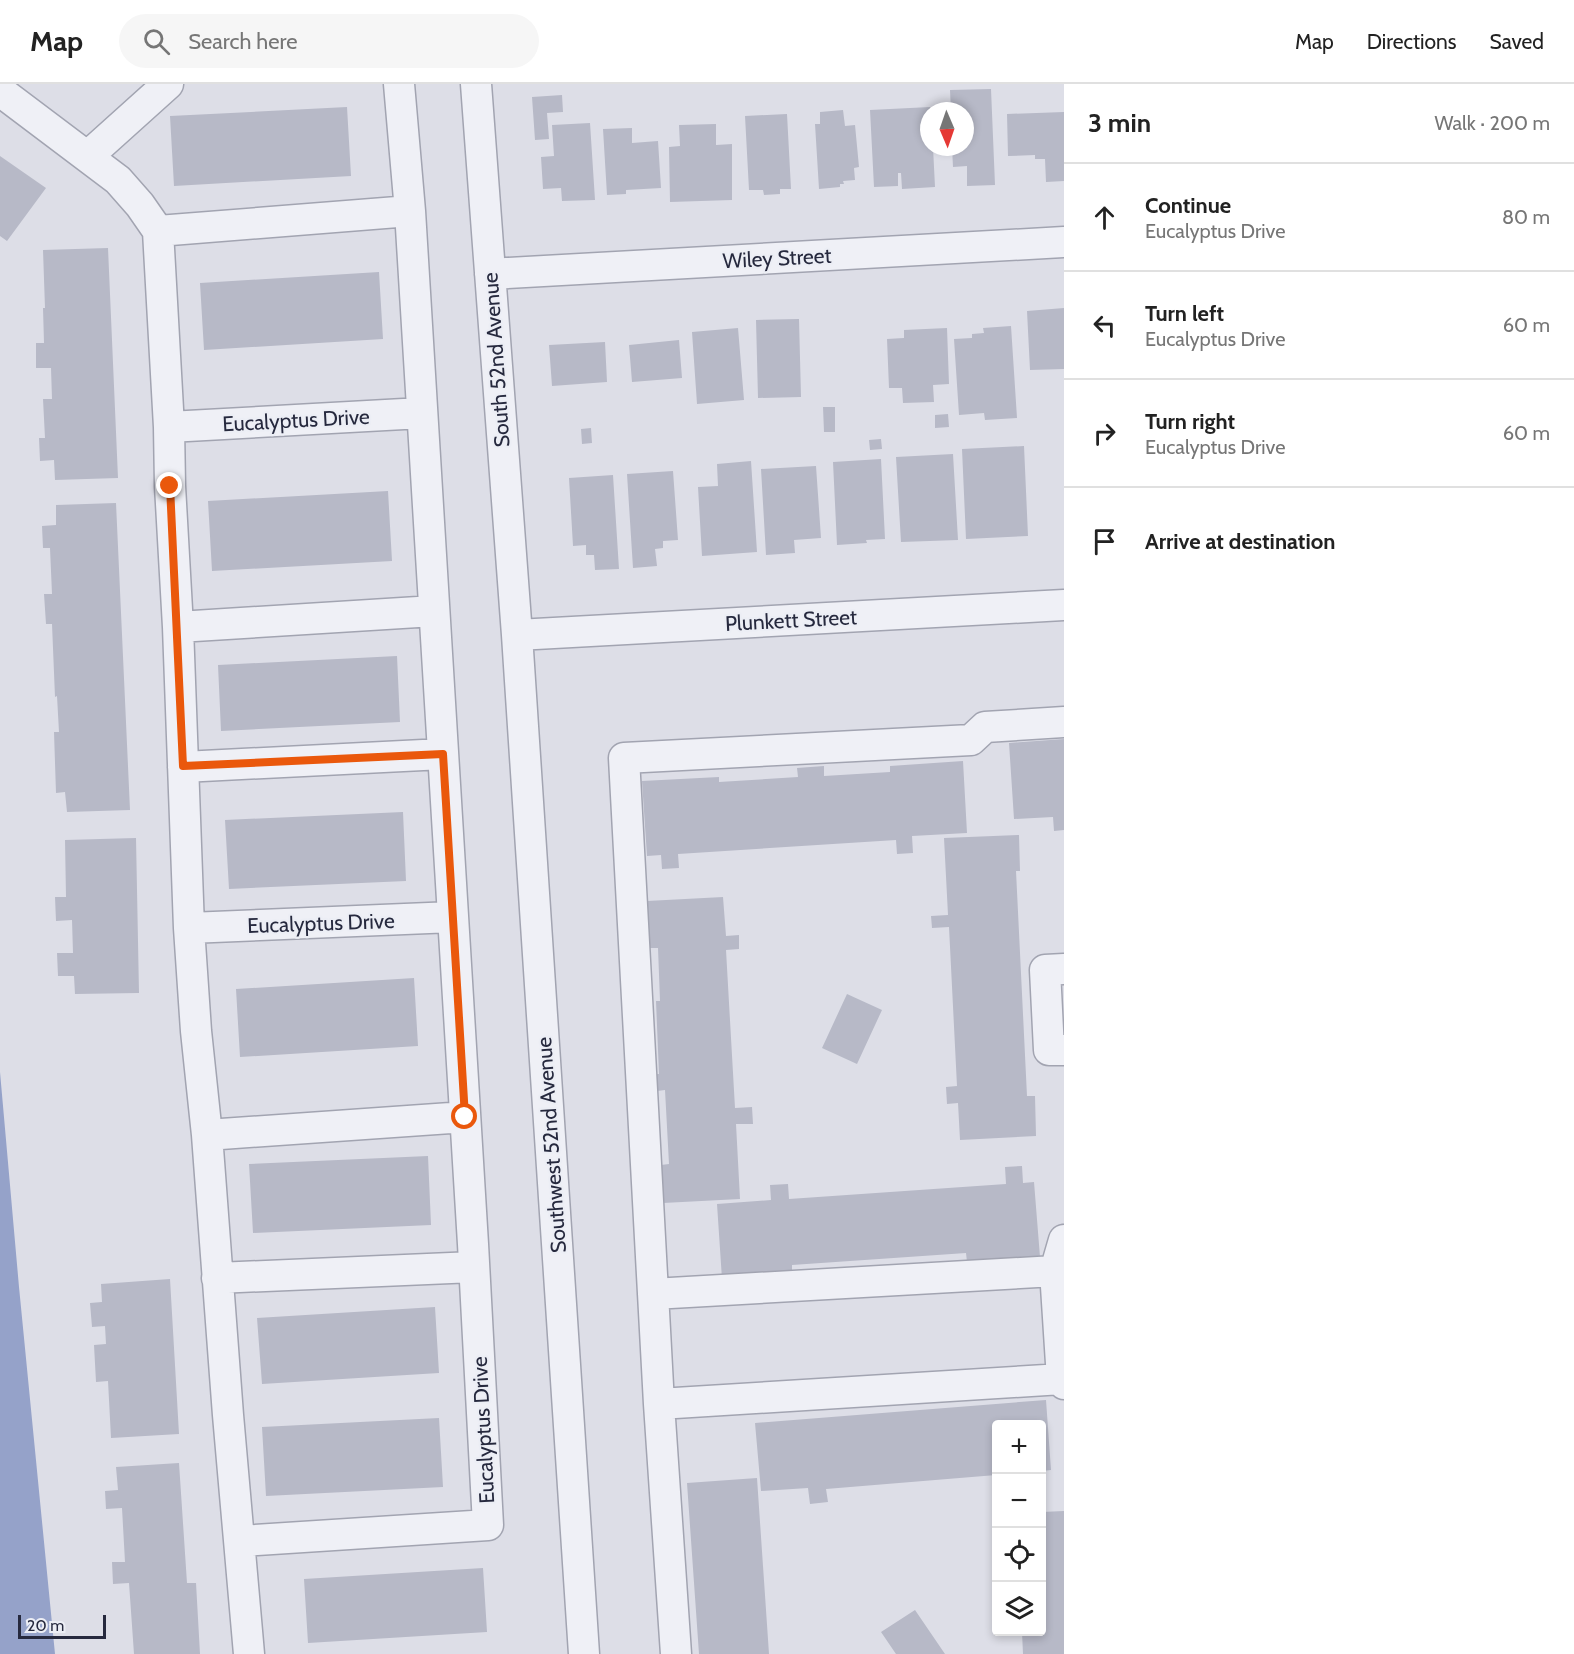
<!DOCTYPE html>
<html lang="en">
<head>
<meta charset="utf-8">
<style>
	body { margin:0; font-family:Cabin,sans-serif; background:#f6f6f6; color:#222 }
	.controls { position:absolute; right:18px; bottom:18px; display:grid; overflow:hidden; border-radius:6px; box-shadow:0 3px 9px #0003 }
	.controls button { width:54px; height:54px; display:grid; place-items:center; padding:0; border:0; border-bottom:2px solid #e0e0e0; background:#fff; color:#222; font:30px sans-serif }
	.compass { position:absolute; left:920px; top:18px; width:54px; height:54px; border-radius:50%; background:#fff; box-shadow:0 3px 9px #0003; rotate:178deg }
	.scale { position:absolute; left:18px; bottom:15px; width:88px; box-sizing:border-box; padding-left:6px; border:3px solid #26293e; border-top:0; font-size:16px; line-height:21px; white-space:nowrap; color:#26293e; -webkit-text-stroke:4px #eceef5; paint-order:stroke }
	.stop { position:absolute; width:18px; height:18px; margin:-14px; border:4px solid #ea580c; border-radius:50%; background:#fff }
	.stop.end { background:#ea580c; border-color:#fff; box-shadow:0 2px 6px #0008 }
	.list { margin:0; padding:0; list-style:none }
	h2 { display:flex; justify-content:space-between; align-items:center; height:78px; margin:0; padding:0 24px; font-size:26px }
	h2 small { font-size:20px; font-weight:400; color:#767676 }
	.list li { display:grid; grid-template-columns:39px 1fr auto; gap:18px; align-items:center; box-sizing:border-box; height:108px; padding:0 24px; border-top:2px solid #e0e0e0 }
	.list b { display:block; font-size:22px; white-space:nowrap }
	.list p { margin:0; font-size:20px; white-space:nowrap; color:#767676 }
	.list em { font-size:20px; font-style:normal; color:#767676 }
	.icon { flex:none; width:33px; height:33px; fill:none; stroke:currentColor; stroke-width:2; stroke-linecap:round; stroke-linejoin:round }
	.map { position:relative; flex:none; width:1064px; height:1570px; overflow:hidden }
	header { display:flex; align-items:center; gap:36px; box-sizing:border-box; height:84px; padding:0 30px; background:#fff; border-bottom:2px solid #e0e0e0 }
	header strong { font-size:28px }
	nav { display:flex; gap:33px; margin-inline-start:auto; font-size:21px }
	.search { width:420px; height:54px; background:#f6f6f6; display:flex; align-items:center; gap:15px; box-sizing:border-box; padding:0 21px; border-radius:33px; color:#767676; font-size:22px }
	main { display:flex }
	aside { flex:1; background:#fff }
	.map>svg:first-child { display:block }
	.water { fill:#95a2c9 }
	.building { fill:#b7b9c7 }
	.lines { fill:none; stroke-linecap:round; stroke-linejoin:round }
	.minor-casing { stroke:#a2a4b1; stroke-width:33 }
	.minor { stroke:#eff0f6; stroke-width:30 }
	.route { stroke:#ea580c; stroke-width:8 }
	.labels { text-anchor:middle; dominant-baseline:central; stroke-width:4.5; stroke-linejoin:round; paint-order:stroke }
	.street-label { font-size:21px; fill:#26293e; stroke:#eceef5 }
</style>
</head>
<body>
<header>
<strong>Map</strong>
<div class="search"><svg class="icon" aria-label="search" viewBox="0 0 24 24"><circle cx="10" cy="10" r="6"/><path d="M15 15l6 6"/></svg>Search here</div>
<nav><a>Map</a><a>Directions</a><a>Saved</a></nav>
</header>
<main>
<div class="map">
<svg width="1064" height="1570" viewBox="0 0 1064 1570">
	<rect width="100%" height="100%" fill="#dddee7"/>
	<path class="water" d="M0 988 19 1203 55 1570H0Z"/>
	<path class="building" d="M991 5 995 101 967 102V82L953 83 952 63H965V27H951L950 6Z
		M562 11 563 28 547 29 549 55 535 56 532 13Z
		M347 23 351 92 174 102 170 32Z
		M930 23 931 27H929V63H933L935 103 902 105 901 89H898V102L874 103 870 26Z
		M843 26 845 42 855 41 859 83 854 84 855 96 843 97 844 100H840V103L819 105 815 40H820V28Z
		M1064 28V97L1046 98 1045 75H1035V71L1008 72 1007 30Z
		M787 30 791 105H780V110L764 111 763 106H749L745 32Z
		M590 39 595 116 562 117 561 104 543 105 541 73 554 72 552 41Z
		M716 40V61L732 60V116L670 118 669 63 680 62 679 41Z
		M632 44V59L658 57 661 104 626 106V110L607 111 603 45Z
		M0 72 46 104 7 157 0 152Z
		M108 164 118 394 55 396 54 376 40 377 39 354H45L43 315H52L51 284H36V259H44L43 224H45L43 166Z
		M379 188 383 255 204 266 200 199Z
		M1064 224V285L1030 286 1027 227Z
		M799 235 801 313 758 314 756 236Z
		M1011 242 1017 334 985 336 984 329 959 331 954 255 972 254V250L984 249 983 244Z
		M738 244 744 316 697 320 692 248Z
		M947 244 949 300 933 301 934 318 903 319 902 304H889L887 255 904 254V246Z
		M679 256 682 294 632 298 629 261Z
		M605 258 607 298 552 302 549 261Z
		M823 323H835V348H824Z
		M948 330 949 343 935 344V331Z
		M591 344 592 359 582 360 581 345Z
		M881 355 882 365 870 366 869 356Z
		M1024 362 1028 452 966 455 962 365Z
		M953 370 958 456 901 458 896 373Z
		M881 375 885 455 866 456 867 459 837 461 833 378Z
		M751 377 757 468 702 472 698 403 718 402 717 380Z
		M816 382 821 454 794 456 795 469 766 471 761 385Z
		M673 387 678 456 663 457V464L655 465 657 482 633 484 627 390Z
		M613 391 619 485 595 486 594 471H586V461L573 462 569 394Z
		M388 407 392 477 212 487 208 417Z
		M116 419 130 726 67 728 65 708 56 709 54 648H59L57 612 55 613 52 540H46L44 510H52L50 464H43L42 442 56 441V421Z
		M397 572 400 638 221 647 218 581Z
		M1064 655V746L1054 747 1053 733 1014 735 1009 659Z
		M963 677 967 749 912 752 913 769 897 770 896 756 678 770 679 784 662 785 661 771 647 772 642 697 719 693V698L798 693 797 684 824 682V692L890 688V682Z
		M403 728 406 797 229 805 225 736Z
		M1019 751 1020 787H1016L1027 1012H1035L1036 1052 960 1056 958 1019 947 1020 946 1003 957 1002 949 843 932 844 931 832 948 831 944 754Z
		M136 754 139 909 75 910 74 892H58L57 869H73L72 836 56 837 55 813H66L65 756Z
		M723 813 726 852 739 851V865L726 866 735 1024 752 1023 753 1040H736L740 1115 663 1119 661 1081 669 1080 665 1006 657 1007 656 990H659L656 917H660L658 864H649L647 817Z
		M414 894 418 962 240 973 236 905Z
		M847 910 882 926 857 980 822 964Z
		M428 1072 431 1141 253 1149 249 1080Z
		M1022 1082 1023 1099 1034 1098 1040 1173 967 1178 966 1169 792 1181V1190L722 1195 717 1120 771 1116 770 1101 788 1100 789 1115 1006 1100 1005 1083Z
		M170 1195 179 1350 111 1354 108 1297 96 1298 94 1261 106 1260 105 1242 92 1243 90 1219 102 1218 101 1200Z
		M435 1223 439 1289 262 1300 257 1234Z
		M1046 1316 1051 1386 1042 1387V1340H996V1391L826 1405 828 1418 810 1420 808 1404 761 1407 755 1339Z
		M439 1334 443 1403 266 1412 262 1343Z
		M179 1379 187 1499H196L200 1570H134L129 1499 113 1500 112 1478H125L122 1424 106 1425 105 1407 118 1406 116 1383Z
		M757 1394 769 1570H699L687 1399Z
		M1064 1427V1570H1023L1022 1548H1042V1428Z
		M483 1484 487 1548 308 1559 304 1495Z
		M915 1526 945 1570H896L881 1548Z"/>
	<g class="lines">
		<g class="minor-casing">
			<path id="minor" d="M476 0 517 551 584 1570
				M0 7 118 96 140 121 158 147 169 343 170 402 178 543 189 844 196 947 207 1051 228 1331 249 1570
				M88 72 168 0
				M158 147 410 127
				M490 190 1064 158
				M169 343 422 329
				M178 543 434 527
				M517 551 1064 521
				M183 683 443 670
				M189 844 453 833
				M1064 885 1045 886 1049 966H1064
				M207 1051 465 1033
				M1064 1156 1055 1187 1062 1295 1064 1300
				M217 1194 474 1183
				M653 1210 1055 1187
				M659 1320 1062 1295
				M240 1457 488 1441 473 1160 410 127 399 0
				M676 1570 659 1320 624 674 971 656 985 643 1064 638"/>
		</g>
		<use href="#minor" class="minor"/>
	</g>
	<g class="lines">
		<path class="route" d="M170 402 183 682 443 670 465 1033"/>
	</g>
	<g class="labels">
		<g class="street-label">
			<text transform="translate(777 174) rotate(-3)">Wiley Street</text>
			<text transform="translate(496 276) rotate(-94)">South 52nd Avenue</text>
			<text transform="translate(296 336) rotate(-3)">Eucalyptus Drive</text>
			<text transform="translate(791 536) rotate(-3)">Plunkett Street</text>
			<text transform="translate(321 839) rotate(-2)">Eucalyptus Drive</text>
			<text transform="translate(551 1061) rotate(-94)">Southwest 52nd Avenue</text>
			<text transform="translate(483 1346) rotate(-93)">Eucalyptus Drive</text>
		</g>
	</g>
</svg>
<div class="controls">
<button>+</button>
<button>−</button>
<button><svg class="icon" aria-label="locate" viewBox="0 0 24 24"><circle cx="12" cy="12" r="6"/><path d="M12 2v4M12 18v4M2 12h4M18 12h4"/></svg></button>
<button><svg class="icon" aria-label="layers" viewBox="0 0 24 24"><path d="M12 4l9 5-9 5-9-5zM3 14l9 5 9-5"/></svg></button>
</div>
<svg class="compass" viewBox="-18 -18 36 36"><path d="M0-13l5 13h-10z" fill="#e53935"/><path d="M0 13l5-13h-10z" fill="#767676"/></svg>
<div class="scale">20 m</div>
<div class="stop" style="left:465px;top:1033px"></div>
<div class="stop end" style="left:170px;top:402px"></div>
</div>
<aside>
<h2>3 min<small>Walk · 200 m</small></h2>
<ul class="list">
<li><svg class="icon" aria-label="ahead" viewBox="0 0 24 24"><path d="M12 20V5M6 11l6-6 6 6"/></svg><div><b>Continue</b><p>Eucalyptus Drive</p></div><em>80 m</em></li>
<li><svg class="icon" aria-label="left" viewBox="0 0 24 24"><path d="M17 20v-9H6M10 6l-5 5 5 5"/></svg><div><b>Turn left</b><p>Eucalyptus Drive</p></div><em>60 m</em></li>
<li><svg class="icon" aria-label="right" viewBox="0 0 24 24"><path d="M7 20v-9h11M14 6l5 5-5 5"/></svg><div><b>Turn right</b><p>Eucalyptus Drive</p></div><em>60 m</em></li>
<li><svg class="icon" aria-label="arrive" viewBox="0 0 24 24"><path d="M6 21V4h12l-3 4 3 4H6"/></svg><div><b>Arrive at destination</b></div></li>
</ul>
</aside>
</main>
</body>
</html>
